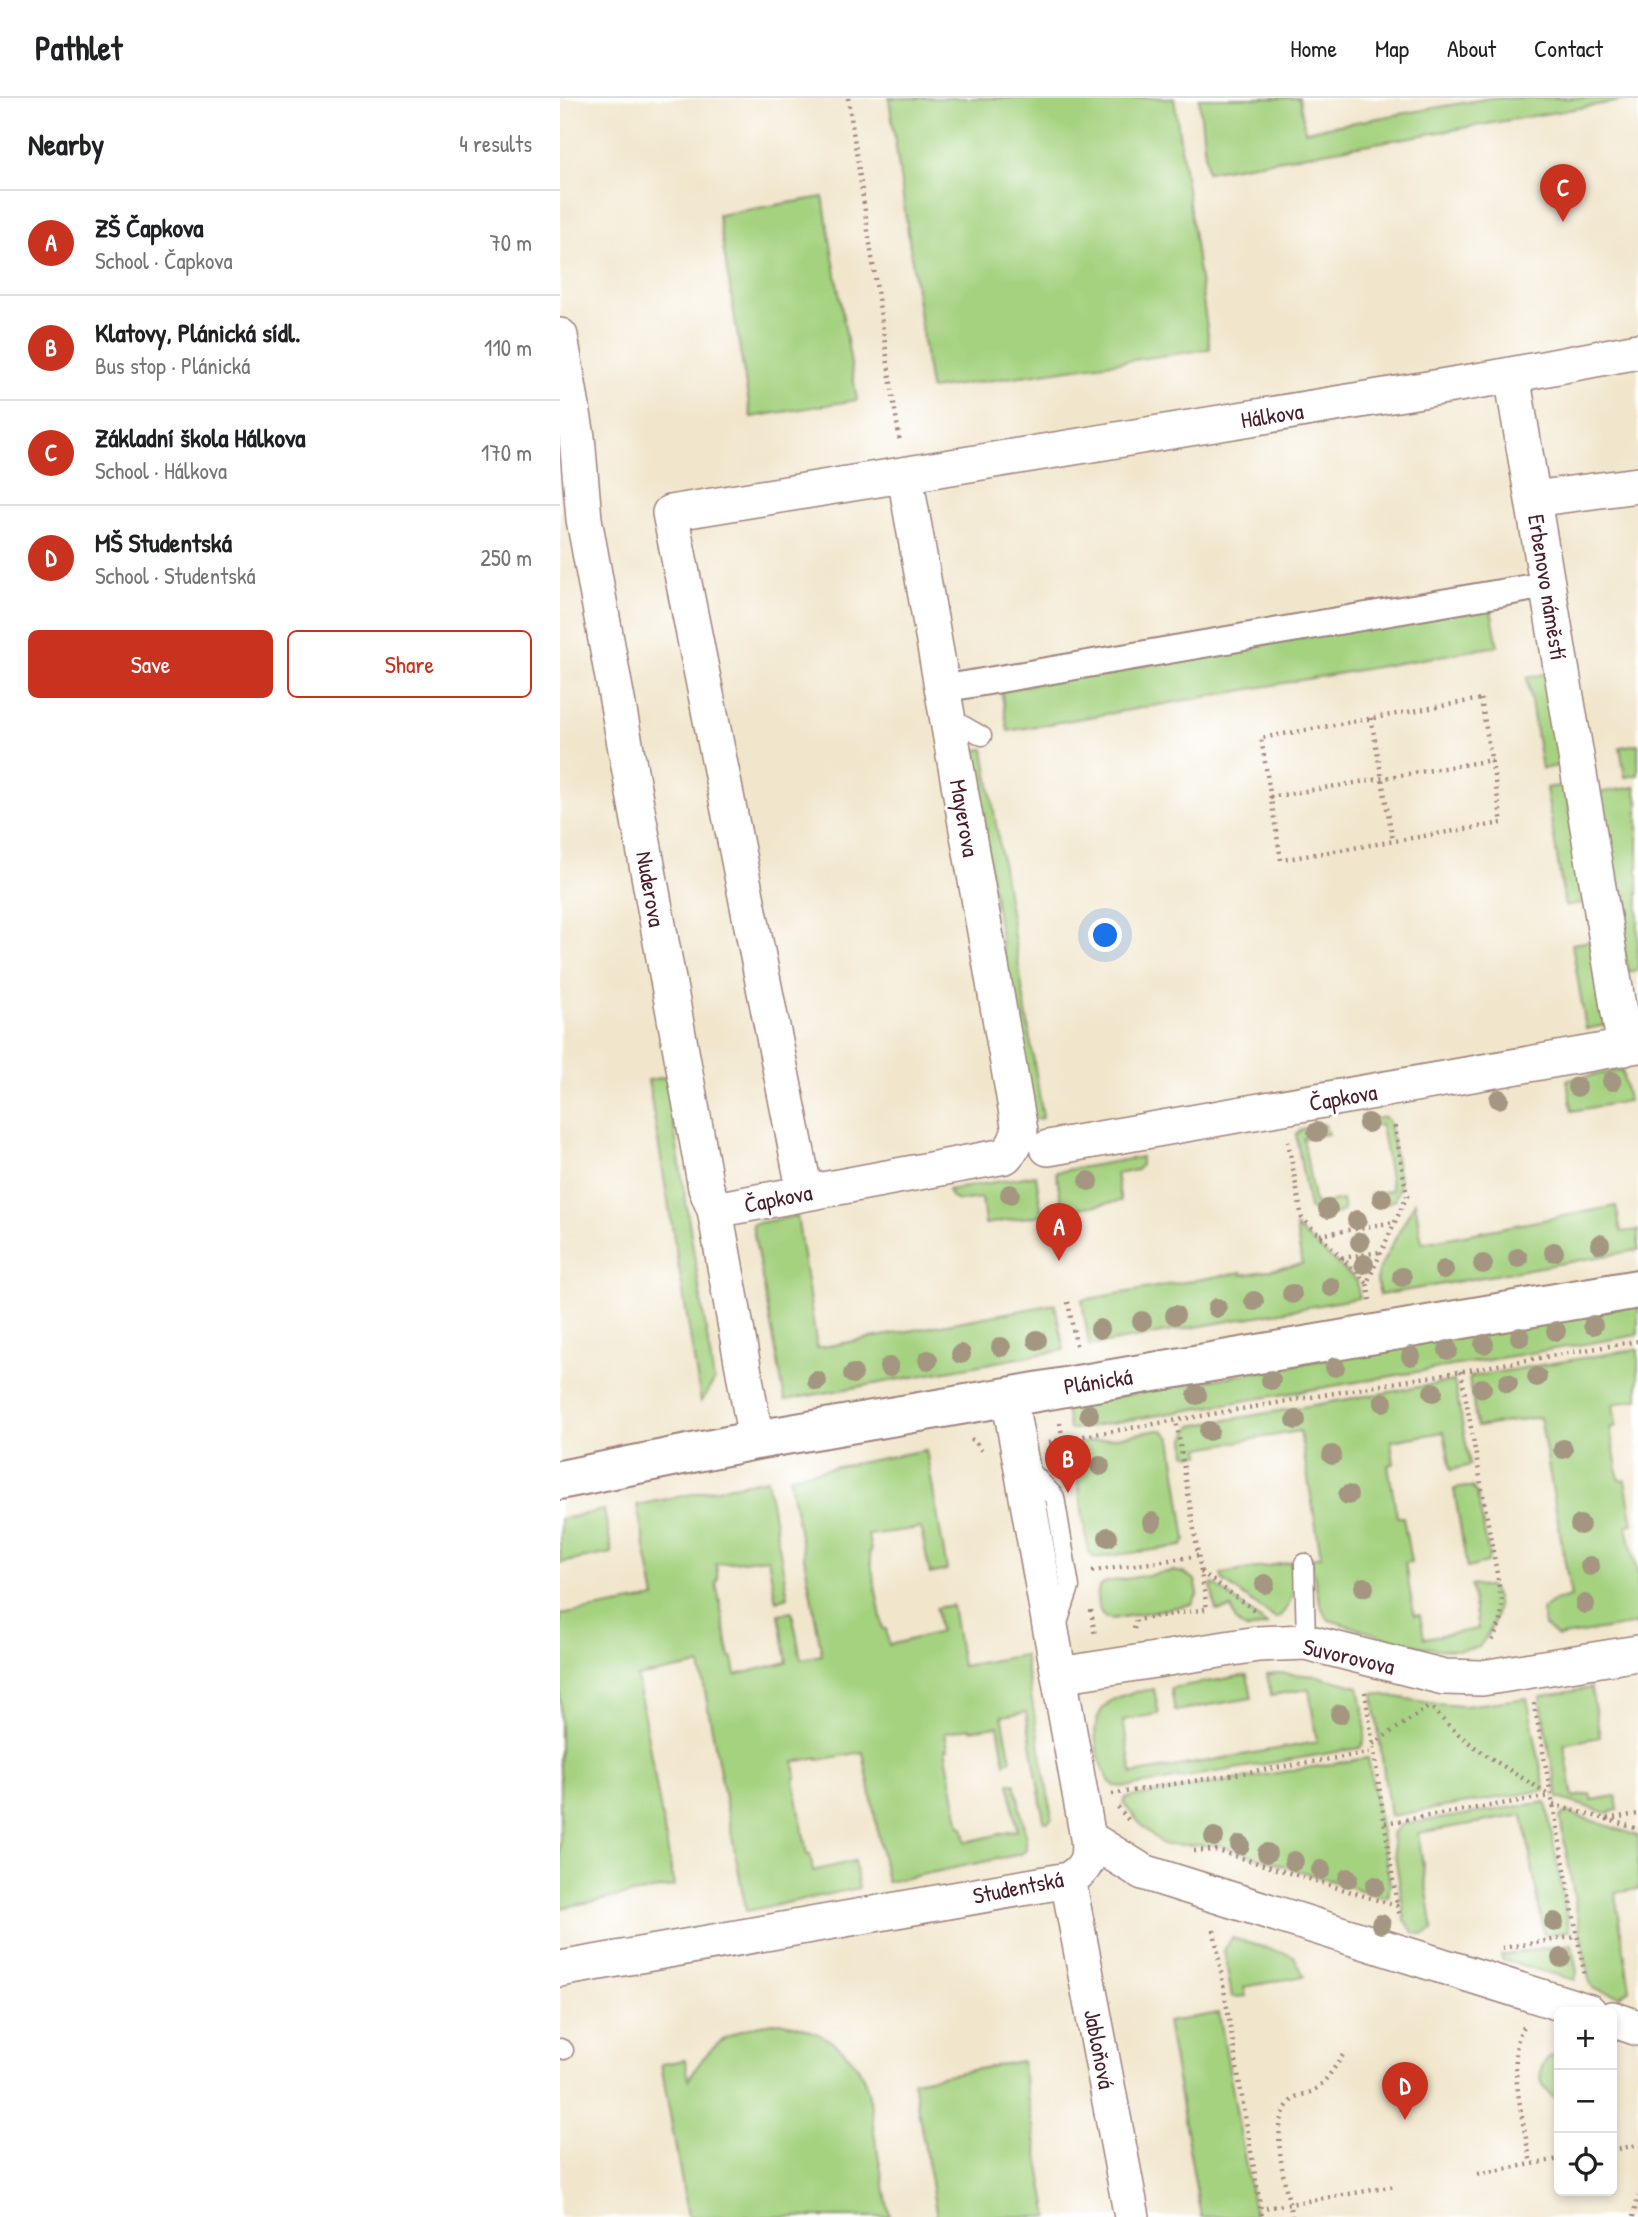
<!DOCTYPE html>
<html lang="en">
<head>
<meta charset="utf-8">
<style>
	body { margin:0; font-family:"Patrick Hand",sans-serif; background:#f2f2f2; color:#202124 }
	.controls { position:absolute; right:21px; bottom:21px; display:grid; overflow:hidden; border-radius:10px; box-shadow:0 4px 10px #0003 }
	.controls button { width:63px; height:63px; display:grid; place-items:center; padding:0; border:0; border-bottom:2px solid #e0e0e0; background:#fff; color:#202124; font:35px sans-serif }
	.you { position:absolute; left:546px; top:838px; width:24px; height:24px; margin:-18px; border:5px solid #fff; border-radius:50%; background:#1a73e8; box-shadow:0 0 0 10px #1a73e833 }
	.badge { display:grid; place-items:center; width:46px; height:46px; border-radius:50%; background:#c8321e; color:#fff; font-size:23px; font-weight:700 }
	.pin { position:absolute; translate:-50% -58px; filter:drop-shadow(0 2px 4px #0008) }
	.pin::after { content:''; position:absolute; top:37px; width:24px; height:21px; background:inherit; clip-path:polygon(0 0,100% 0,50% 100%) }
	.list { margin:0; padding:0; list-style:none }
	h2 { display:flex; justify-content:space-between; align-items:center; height:91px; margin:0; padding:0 28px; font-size:30px }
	h2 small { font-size:23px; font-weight:400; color:#757577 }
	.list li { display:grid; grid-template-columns:46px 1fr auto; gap:21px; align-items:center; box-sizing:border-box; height:105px; padding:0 28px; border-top:2px solid #e0e0e0 }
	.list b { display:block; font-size:26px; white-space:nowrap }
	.list p { margin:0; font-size:23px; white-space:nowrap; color:#757577 }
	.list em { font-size:23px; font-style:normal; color:#757577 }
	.actions { display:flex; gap:14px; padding:21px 28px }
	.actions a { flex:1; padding:16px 0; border:2px solid #c8321e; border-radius:10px; text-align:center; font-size:24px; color:#c8321e }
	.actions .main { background:#c8321e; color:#fff }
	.icon { flex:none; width:38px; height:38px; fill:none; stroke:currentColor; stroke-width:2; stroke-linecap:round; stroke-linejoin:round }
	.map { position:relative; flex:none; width:1078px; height:2119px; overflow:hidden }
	header { display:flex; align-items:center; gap:42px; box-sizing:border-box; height:98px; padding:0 35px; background:#fff; border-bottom:2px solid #e0e0e0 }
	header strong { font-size:33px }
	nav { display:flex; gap:38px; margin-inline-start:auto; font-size:24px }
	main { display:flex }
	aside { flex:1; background:#fff }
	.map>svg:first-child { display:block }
	.green { fill:#a4d27f; stroke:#777855; stroke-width:2 }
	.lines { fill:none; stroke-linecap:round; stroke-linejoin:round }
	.service-casing { stroke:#9e827c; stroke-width:21 }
	.pedestrian-casing { stroke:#9e827c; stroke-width:30 }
	.minor-casing { stroke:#9e827c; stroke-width:38 }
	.secondary-casing { stroke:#9e827c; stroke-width:42 }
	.path { stroke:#9e827c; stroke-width:4.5; stroke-dasharray:2 5; stroke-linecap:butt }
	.service { stroke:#fff; stroke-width:18 }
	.pedestrian { stroke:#fff; stroke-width:26 }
	.minor { stroke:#fff; stroke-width:35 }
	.secondary { stroke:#fff; stroke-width:38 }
	.tree { fill:#a49681 }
	.labels { text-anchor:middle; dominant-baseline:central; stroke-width:6; stroke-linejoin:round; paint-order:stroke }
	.street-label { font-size:23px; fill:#4a1f2b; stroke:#fff }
</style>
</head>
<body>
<header>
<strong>Pathlet</strong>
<nav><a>Home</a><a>Map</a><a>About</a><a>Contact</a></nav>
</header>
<main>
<aside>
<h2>Nearby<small>4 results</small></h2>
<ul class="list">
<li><span class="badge">A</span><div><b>ZŠ Čapkova</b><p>School · Čapkova</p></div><em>70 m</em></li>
<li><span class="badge">B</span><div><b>Klatovy, Plánická sídl.</b><p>Bus stop · Plánická</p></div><em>110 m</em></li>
<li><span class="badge">C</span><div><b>Základní škola Hálkova</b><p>School · Hálkova</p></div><em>170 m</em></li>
<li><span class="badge">D</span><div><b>MŠ Studentská</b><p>School · Studentská</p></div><em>250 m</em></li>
</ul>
<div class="actions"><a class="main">Save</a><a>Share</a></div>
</aside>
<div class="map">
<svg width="1078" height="2119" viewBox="0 0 1078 2119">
	<rect width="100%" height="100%" fill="#fff"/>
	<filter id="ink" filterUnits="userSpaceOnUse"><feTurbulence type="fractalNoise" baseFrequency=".0143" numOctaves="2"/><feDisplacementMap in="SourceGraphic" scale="14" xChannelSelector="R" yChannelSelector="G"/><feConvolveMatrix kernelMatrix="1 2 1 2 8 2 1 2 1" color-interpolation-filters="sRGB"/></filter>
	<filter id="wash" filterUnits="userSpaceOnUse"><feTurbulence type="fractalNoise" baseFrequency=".00686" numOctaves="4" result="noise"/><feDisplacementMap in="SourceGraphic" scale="28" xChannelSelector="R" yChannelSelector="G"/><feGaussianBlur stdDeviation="1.57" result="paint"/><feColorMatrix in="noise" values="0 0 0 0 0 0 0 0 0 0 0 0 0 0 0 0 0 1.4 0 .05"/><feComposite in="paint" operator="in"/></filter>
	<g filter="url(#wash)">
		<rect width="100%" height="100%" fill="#f1e6cc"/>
		<path class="green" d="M329 0H614L650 251 370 291Z
			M639 0H739L745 33 930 0H1078L647 74Z
			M263 99 297 302 191 319 158 117Z
			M930 507 938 548 448 633 441 592Z
			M986 576 1002 667 982 671 967 579Z
			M1078 646V677L1065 679 1060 649Z
			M424 651 483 1020 470 1022 411 653Z
			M1005 687 1025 805 1005 808 986 690Z
			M1075 689 1078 704V872L1068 874 1037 695Z
			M1031 843 1045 927 1026 931 1012 846Z
			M1062 972 1068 1003 1012 1013 1007 982Z
			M106 979 154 1283 141 1304 88 982Z
			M825 1019 829 1024 840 1087 835 1102 820 1108 811 1102 810 1097 832 1092 821 1027 801 1030V1024Z
			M765 1027 768 1036 743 1040 755 1107 782 1102 784 1112C771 1120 760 1119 749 1110L736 1037 742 1031Z
			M581 1059V1067L577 1072 556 1076 561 1103 503 1113 496 1074Z
			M476 1077 482 1117 425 1126 422 1100 398 1103 392 1100 388 1092Z
			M855 1104 862 1145 1056 1108 1061 1134 1078 1132V1152L820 1197 817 1184 818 1173Z
			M237 1118 257 1250 495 1206 504 1252 225 1302 192 1126Z
			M736 1130 797 1183 799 1200 529 1248 522 1202 682 1174V1177L742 1166Z
			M1078 1206V1237L509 1332 506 1309 538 1302Z
			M1078 1251V1301L1053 1306 1056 1328 1050 1330 1059 1382H1065L1073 1426 1067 1427 1078 1480V1526L997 1539 984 1527 982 1512 994 1503 1011 1499 980 1319 917 1329 909 1279Z
			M894 1283 910 1367 891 1372 884 1334 831 1343 834 1366 828 1367 837 1419H843L851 1464 845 1465 854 1517H860L864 1540 918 1531 911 1487 929 1489C947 1506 931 1533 919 1549 875 1561 813 1534 769 1522 756 1504 755 1482 751 1460L761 1458 740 1333 640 1350 641 1356 631 1357 626 1355 625 1341 631 1328Z
			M598 1332H603L611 1340 626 1442 622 1448 535 1460 530 1456 528 1450 513 1352 516 1347 521 1345Z
			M366 1352 387 1472 370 1476 361 1430 308 1437 311 1453 309 1454 323 1531H326L329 1547 380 1534 376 1510 392 1507 402 1568 464 1557 492 1720 488 1724 484 1723 466 1614 442 1618 451 1662 445 1665 438 1628 411 1632 409 1630 385 1635 388 1651H385L400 1728 403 1729 406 1744 457 1732 449 1685H455L466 1740V1752L461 1756 327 1784 303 1654 258 1662V1659L234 1664 236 1680 234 1681 247 1757H250L253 1773 294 1763 299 1790 186 1813 140 1567 77 1579 114 1788 0 1810V1517L95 1500 77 1407 207 1381 228 1499 216 1503 208 1460 156 1466 158 1483 156 1484 170 1560H173L176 1577 227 1564 219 1516 232 1514 241 1561 262 1557 229 1378Z
			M905 1389H912L917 1396 929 1459 927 1465 907 1470 894 1391Z
			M44 1412 52 1455 0 1465V1421Z
			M732 1464C736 1485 735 1507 716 1521L663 1483 661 1476Z
			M613 1473 623 1475 635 1482 638 1495 632 1506 552 1521 544 1519C536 1508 533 1491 546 1484Z
			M654 1486 707 1527 689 1532C677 1528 674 1522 672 1510L656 1513 651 1487Z
			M718 1575 757 1578 799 1589C801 1604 811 1639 800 1650L567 1689 555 1688 550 1684C536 1658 523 1617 556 1600 567 1594 582 1593 594 1591L599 1616 563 1622 572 1676 757 1644 749 1591 711 1597 707 1576Z
			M687 1577 692 1600 615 1613 611 1590Z
			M1031 1590 1040 1639 1004 1646 1013 1699 1030 1696 1032 1702 1056 1698 1058 1712 1047 1715 998 1700 980 1599Z
			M813 1595 876 1606 904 1608 967 1600 985 1692 830 1718Z
			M808 1660 830 1786 828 1799H822L659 1747H604L583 1729 563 1705 566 1700Z
			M986 1704 1009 1833 984 1837 963 1717 858 1735 873 1832 863 1837 853 1834 845 1822 832 1736 840 1727Z
			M1006 1714 1078 1738V1791L1055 1795 1070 1891 1060 1898 1034 1891 1029 1882 1000 1719Z
			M672 1840 734 1858 744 1878 684 1889 686 1898 672 1899 664 1852Z
			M1012 1846 1017 1874 1015 1882 942 1862 941 1857Z
			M659 1915 695 2119H641L607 1924Z
			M220 1924C258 1931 295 1950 307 1990 311 2003 312 2019 314 2033 319 2062 324 2090 330 2119H128L101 1966 125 1962 129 1981C152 1942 175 1929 220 1924Z
			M999 1954V2002C976 1991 973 1963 999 1954Z
			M461 1963 489 2119H377L353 1983Z"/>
	</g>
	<g filter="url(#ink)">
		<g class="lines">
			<g class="service-casing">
				<path id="service" d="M387 618 422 638
					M466 1368 495 1399 510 1489 497 1528
					M744 1465 746 1544
					M0 1950 4 1952"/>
			</g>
			<g class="pedestrian-casing">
				<path id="pedestrian" d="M382 591 987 487"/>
			</g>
			<g class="minor-casing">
				<path id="minor" d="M0 238 17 339 24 421 146 1090 155 1112 196 1342
					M952 277 1065 950
					M973 401 1078 387
					M488 1050 1078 947
					M245 1095 110 415 935 280 1078 253
					M155 1112 445 1058 454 1047 460 1033 345 378
					M499 1577 698 1546 746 1544 884 1579 922 1580 1078 1555
					M528 1740 583 1774 1029 1914
					M508 1782 572 2119
					M0 1871 508 1782C526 1771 531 1761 528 1740L449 1298
					M1052 1921 1078 1930"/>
			</g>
			<g class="secondary-casing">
				<path id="secondary" d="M0 1382 196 1342 1078 1191"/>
			</g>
			<path class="path" d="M288 0 340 345
				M921 601 942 725 721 762 701 640Z
				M811 620 833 743
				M710 699 932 662
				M728 1043 742 1120 807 1185
				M760 1137 834 1124
				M782 1160 820 1154
				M810 1202 807 1185 847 1098 834 1024
				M508 1204 517 1252
				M901 1273 942 1504 941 1523 932 1543
				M500 1325 508 1375
				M411 1341 415 1343 423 1355
				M489 1344 1078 1243
				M532 1473 638 1458
				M641 1474 694 1512
				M531 1512 535 1538
				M574 1531 576 1522 647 1511 616 1322
				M805 1594 837 1808
				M974 1605 1025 1879
				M873 1611C904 1648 951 1672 991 1698
				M813 1646 867 1610
				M552 1696 814 1654
				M993 1707 1046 1721 1078 1716
				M558 1709 570 1724
				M1046 1721 1078 1731
				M825 1725 991 1698
				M634 1753 655 1752 837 1808 840 1818
				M654 1832 702 2119
				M942 1850 1017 1838
				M964 1929C944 1951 966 2037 971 2066
				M1052 2052 1078 2047
				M918 2076 999 2061
				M706 2110 836 2088
				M732 2119C727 2089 704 2020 736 1999 740 1997 746 1996 751 1994 765 1986 774 1970 783 1957
				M1073 2119 1078 2098"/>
			<use href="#service" class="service"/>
			<use href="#pedestrian" class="pedestrian"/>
			<use href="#minor" class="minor"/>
			<use href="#secondary" class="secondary"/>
		</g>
		<g class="tree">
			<circle cx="1052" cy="983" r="10"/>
			<circle cx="1017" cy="989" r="10"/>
			<circle cx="939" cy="1001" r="10"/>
			<circle cx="808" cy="1025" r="10"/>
			<circle cx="757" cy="1034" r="10"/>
			<circle cx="529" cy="1083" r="10"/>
			<circle cx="450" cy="1096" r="10"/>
			<circle cx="822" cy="1100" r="10"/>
			<circle cx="768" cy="1111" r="10"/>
			<circle cx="797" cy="1122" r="10"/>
			<circle cx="800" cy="1144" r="10"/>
			<circle cx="1040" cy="1146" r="10"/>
			<circle cx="994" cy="1154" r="10"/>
			<circle cx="958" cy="1160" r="10"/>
			<circle cx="804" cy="1166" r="10"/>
			<circle cx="923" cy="1166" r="10"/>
			<circle cx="884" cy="1172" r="10"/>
			<circle cx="842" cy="1179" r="10"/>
			<circle cx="771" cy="1189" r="10"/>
			<circle cx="732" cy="1196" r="10"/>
			<circle cx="694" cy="1203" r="10"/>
			<circle cx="657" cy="1210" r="10"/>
			<circle cx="615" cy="1217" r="10"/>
			<circle cx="582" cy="1223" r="10"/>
			<circle cx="1033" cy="1227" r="10"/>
			<circle cx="540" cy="1231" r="10"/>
			<circle cx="996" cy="1233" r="10"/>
			<circle cx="960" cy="1239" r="10"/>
			<circle cx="477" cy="1242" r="10"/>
			<circle cx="924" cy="1246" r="10"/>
			<circle cx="441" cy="1249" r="10"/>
			<circle cx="888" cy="1252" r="10"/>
			<circle cx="401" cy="1256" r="10"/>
			<circle cx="851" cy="1258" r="10"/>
			<circle cx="368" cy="1262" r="10"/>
			<circle cx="329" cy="1269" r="10"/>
			<circle cx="775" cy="1269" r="10"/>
			<circle cx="293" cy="1276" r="10"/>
			<circle cx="977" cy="1279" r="10"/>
			<circle cx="711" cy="1282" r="10"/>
			<circle cx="257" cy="1283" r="10"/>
			<circle cx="948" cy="1285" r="10"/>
			<circle cx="922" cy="1290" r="10"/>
			<circle cx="873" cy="1294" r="10"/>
			<circle cx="637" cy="1297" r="10"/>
			<circle cx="823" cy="1304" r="10"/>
			<circle cx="529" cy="1316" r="10"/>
			<circle cx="736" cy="1322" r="10"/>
			<circle cx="649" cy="1333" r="10"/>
			<circle cx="1003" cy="1351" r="10"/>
			<circle cx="772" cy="1357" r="10"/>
			<circle cx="540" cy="1368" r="10"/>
			<circle cx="788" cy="1397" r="10"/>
			<circle cx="592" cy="1424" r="10"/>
			<circle cx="1020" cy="1427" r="10"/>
			<circle cx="548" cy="1439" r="10"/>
			<circle cx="1030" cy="1468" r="10"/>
			<circle cx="705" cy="1486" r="10"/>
			<circle cx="804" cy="1489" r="10"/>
			<circle cx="1025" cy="1506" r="10"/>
			<circle cx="780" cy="1616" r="10"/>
			<circle cx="654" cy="1739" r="10"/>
			<circle cx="680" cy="1747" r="10"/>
			<circle cx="707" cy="1755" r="10"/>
			<circle cx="734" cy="1763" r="10"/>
			<circle cx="761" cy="1772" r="10"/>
			<circle cx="788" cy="1780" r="10"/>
			<circle cx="815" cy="1788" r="10"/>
			<circle cx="994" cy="1824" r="10"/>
			<circle cx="821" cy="1826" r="10"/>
			<circle cx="1001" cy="1860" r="10"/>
		</g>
	</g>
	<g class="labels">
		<g class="street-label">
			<text transform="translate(712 317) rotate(-9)">Hálkova</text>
			<text transform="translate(988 489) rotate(81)">Erbenovo náměstí</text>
			<text transform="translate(405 720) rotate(80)">Mayerova</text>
			<text transform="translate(91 791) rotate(80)">Nuderova</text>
			<text transform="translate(783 999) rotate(-10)">Čapkova</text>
			<text transform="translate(218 1100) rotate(-11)">Čapkova</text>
			<text transform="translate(538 1283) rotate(-9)">Plánická</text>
			<text transform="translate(789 1558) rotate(13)">Suvorovova</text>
			<text transform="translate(458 1789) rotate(-11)">Studentská</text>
			<text transform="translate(540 1951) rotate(79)">Jabloňová</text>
		</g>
	</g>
</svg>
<div class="controls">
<button>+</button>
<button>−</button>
<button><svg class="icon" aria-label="locate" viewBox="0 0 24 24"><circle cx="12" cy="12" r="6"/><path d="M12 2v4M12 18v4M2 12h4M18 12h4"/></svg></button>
</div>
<div class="you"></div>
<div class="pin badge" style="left:499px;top:1163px">A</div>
<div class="pin badge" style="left:508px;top:1395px">B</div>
<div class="pin badge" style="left:1003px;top:124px">C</div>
<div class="pin badge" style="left:845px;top:2022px">D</div>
</div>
</main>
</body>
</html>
